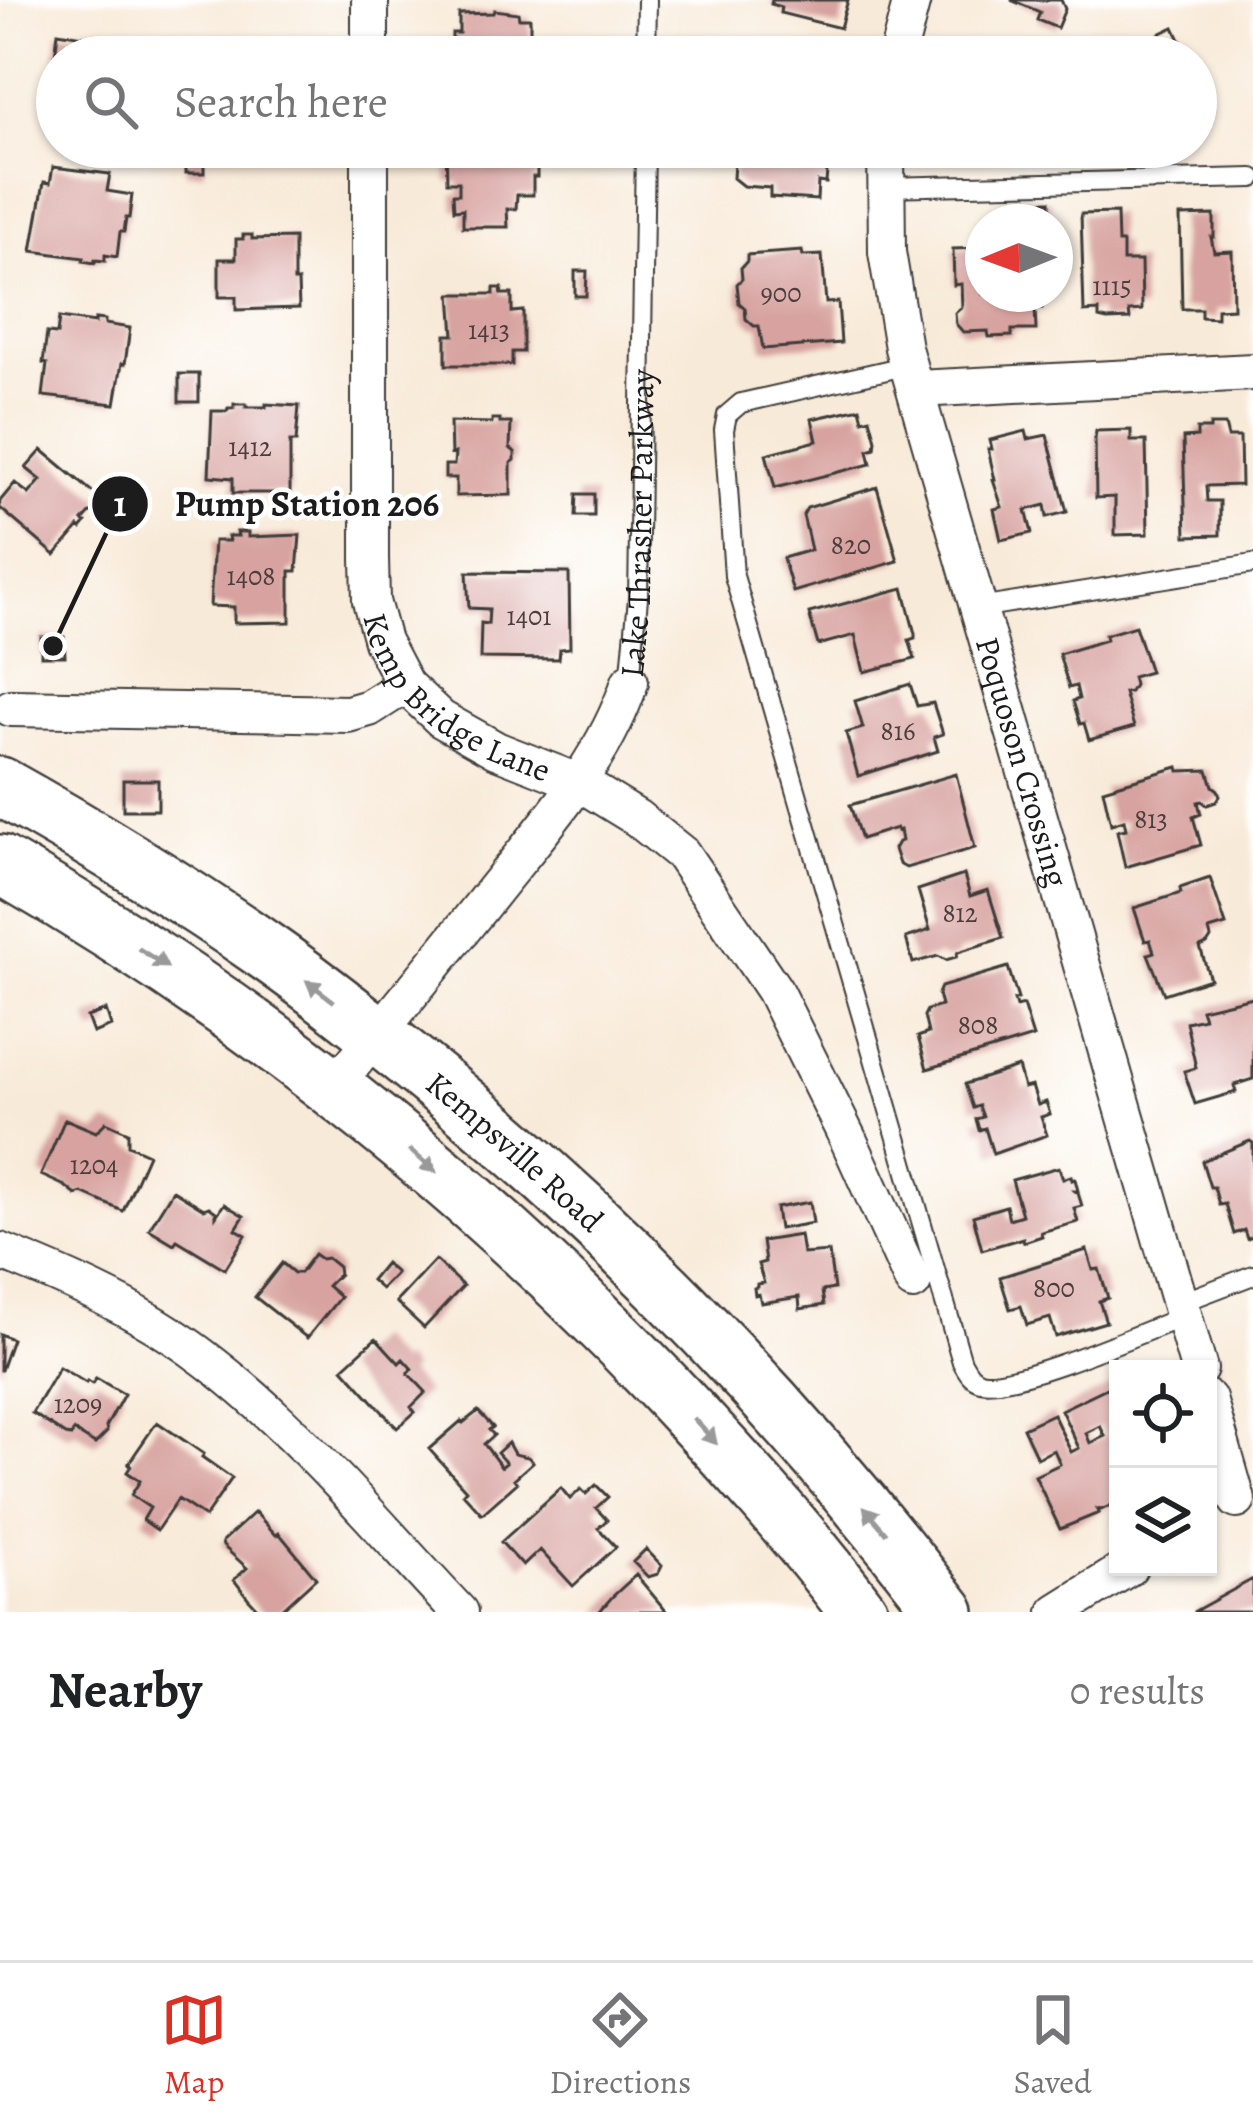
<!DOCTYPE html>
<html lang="en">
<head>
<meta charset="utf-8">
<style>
	body { margin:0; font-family:Alegreya,serif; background:#f2f2f2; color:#202124 }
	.controls { position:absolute; right:36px; bottom:36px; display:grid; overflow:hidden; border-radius:0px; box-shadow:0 3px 9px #0004 }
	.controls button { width:108px; height:108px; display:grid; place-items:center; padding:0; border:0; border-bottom:3px solid #e0e0e0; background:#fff; color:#202124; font:60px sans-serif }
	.compass { position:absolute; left:965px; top:204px; width:108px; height:108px; border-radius:50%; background:#fff; box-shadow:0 3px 9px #0004; rotate:269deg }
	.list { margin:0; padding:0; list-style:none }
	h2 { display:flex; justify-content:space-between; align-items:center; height:156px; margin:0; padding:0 48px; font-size:51px }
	h2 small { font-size:39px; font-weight:400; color:#757577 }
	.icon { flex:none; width:66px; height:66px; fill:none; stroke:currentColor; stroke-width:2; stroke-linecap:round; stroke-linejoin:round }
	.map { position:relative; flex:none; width:1253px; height:1612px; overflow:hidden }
	.search { position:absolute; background:#fff; box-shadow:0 3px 9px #0004; left:36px; right:36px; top:36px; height:132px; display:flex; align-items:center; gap:30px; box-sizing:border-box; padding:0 42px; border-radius:66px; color:#757577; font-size:45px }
	.sheet { height:348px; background:#fff }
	nav { display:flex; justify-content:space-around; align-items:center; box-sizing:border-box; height:168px; border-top:3px solid #e0e0e0; background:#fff; font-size:33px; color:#757577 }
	nav a { display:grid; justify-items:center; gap:6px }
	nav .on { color:#d93025 }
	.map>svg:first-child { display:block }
	.building { fill:#d7a29f; fill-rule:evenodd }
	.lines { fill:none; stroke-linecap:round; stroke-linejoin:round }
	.lane-casing { stroke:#3d3b38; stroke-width:22 }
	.street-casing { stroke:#3d3b38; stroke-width:40 }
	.primary-casing { stroke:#3d3b38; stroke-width:62 }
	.lane { stroke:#fff; stroke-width:18 }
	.street { stroke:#fff; stroke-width:36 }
	.primary { stroke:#fff; stroke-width:57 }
	.oneway { fill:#999 }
	.labels { text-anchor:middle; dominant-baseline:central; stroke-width:9; stroke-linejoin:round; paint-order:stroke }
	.number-label { font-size:27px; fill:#4b3e3d }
	.street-label { font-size:33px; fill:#1c1c1c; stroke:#fff }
	.leader { fill:none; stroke:#1c1c1c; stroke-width:4.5 }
	.callout-dot { fill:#1c1c1c; stroke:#fff; stroke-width:4.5 }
	.mark-label { font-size:36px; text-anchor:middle; font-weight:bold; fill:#fff }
	.callout-label { font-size:36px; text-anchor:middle; font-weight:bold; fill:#1c1c1c; stroke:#fff; stroke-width:9; stroke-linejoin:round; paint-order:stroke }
</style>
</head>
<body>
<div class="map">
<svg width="1253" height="1612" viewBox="0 0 1253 1612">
	<rect width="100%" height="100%" fill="#fff"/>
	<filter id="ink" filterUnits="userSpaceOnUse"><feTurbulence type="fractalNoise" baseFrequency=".00833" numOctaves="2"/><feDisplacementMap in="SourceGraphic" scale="24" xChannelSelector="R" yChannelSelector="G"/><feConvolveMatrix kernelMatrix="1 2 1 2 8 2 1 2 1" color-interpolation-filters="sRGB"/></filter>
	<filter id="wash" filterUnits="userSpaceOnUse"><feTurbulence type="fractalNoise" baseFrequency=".004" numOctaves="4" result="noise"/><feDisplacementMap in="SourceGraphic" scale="48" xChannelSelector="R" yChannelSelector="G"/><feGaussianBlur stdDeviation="2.7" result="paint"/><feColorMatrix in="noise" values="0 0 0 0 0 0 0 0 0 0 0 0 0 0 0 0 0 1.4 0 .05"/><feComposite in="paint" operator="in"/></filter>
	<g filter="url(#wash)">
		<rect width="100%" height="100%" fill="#f8ead8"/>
		<g id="blocks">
			<path class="building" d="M772 0H848L840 28 780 13 781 7 771 4Z
				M1011 0H1061L1065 9 1057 28 1037 20 1040 12Z
				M494 10 518 13 519 18H530V43H526V51L521 56 452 57V33H459V14L493 13Z
				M1174 27 1188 57H1129L1126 50Z
				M58 32 121 42 120 57H55Z
				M1196 74 1209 102 1196 108Z
				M186 147H204V173H186Z
				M446 147H523V150H537V177H533V195H517L516 209H507L508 227H463V209L454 210 453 194H459V182H447Z
				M735 147H819V158L828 159 826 183 818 182 817 200 770 197V188L743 186 733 178Z
				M53 167 110 174 107 191 132 195 129 218H126L124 232H120L117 257 105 255V261L95 260V263L83 261 84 258 32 251 44 182 50 183Z
				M1050 201V222H1009V202Z
				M1117 213 1118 243H1123V261H1141L1142 310 1129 311 1130 319 1107 320 1099 318V311L1084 312 1081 214Z
				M1214 215V237H1211L1214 252 1232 251 1233 308 1217 309V318L1201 317V309H1182L1180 216Z
				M243 235H252V239L294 238V281H298L299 308 236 310V297H219V259H236V239H243Z
				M983 248V294H1042V308H1035L1036 330H1012V336L989 337 988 331 963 332 956 324 955 313 962 307 961 284 954 285 953 249Z
				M802 251 803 256 822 255 826 303 838 302 841 343 763 349 759 326H754L746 319 745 308 739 303 737 284 742 279 741 268 747 261V255Z
				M575 271H587L586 296H575Z
				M494 288H502L501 294H512V312L523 311V352H512V365H446V335H454L451 294H494Z
				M59 318 95 323V319L105 320V324L130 328 125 364 122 363 115 404 43 396 47 364 43 363 47 333 57 334Z
				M179 374H199V402H179Z
				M234 404H246V407H266V404L299 406 296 442H290V493H233V478L209 476 212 411H227L228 408H234Z
				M860 408 863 420 870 418 876 440 875 448 868 450 871 464 775 488 766 454 817 441 812 419Z
				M492 419H500V423H511L510 448 515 452V460L511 463V495L456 496V478H445V465H454L455 453 451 454 450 422 492 423Z
				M1210 425H1225L1228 437H1240L1241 485 1206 486 1207 501H1220V535L1186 536 1183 438 1197 437V429H1210Z
				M1131 430V441H1146L1148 534 1115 535V497L1096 498 1095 439 1096 431Z
				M1026 431 1028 439 1047 435 1067 512 1047 517 1045 505 1026 510 1032 533 1001 540 994 509 1002 507 993 480H995L988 449H992L990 440Z
				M42 450 102 500 94 512 90 513 83 521 86 523 81 529 79 527 55 555 0 508V501L15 483 29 494 41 480 26 468Z
				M877 487 898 561 793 592 783 558 811 550 803 515 807 508Z
				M577 494H594V516H576Z
				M237 532H248V537L300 535 297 571H290V622L234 623V607L210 606 214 541H229L228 536H238Z
				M467 572 569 573 570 648 560 649 559 659 480 658 481 623 488 624 489 609 469 608Z
				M903 588 915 634V638L909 640 915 659 864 672 855 635 818 645 809 613Z
				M1135 626 1150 672 1132 677 1134 685 1130 692 1124 693 1134 727 1089 740 1084 723 1080 724 1073 701 1079 699 1076 686 1069 688 1059 654 1106 640 1105 635Z
				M41 637H64L65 656H41Z
				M910 684 917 706 933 703 943 734 934 737 938 751 858 776 846 733 863 728 855 701Z
				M1178 767 1179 771 1208 770 1213 786 1218 790 1220 796 1216 802 1207 805 1202 801 1198 802 1201 814 1193 817 1201 845 1125 867 1117 831 1126 829 1124 820 1111 824 1103 789Z
				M956 774 975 848 906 868 899 864 894 849 898 842 902 841 900 830 897 831 896 828 861 839 850 805Z
				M123 780H158V810H123Z
				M964 875 970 896 988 890 1003 938 958 952 956 957 946 960 938 956 913 963 906 938 930 930 918 890Z
				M1210 878 1226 925 1209 930 1211 938 1207 944 1200 947 1210 979 1164 994 1148 954 1154 952 1150 940 1145 941 1134 908 1181 893 1180 888Z
				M1008 967 1018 999 1014 1000 1016 1007 1023 1005 1033 1037 927 1069 918 1037 928 1033 924 1016 927 1010 941 1006 938 994 941 987Z
				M1253 997V1079L1234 1085 1236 1092 1195 1104 1184 1071 1196 1068 1186 1022 1204 1018 1201 1009Z
				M106 1010 111 1026 93 1033 87 1017Z
				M1018 1067 1024 1088 1032 1086 1038 1105 1046 1102 1050 1114 1041 1117 1047 1135 993 1154 985 1128 979 1130 976 1119 983 1117 979 1106 973 1108 965 1084Z
				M65 1119 96 1132 106 1122 128 1132V1145L148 1154 123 1211 82 1193 76 1195 65 1186 41 1175Z
				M1250 1141 1253 1143V1237L1247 1239 1244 1230 1234 1234 1225 1204 1219 1205 1214 1187H1210L1202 1161Z
				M1059 1167 1063 1179 1071 1176 1072 1180 1075 1179 1078 1191H1075L1078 1193 1082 1206 1074 1208 1078 1222 1041 1232 1042 1236 1024 1242 1023 1238 982 1250 973 1216 1006 1206 1009 1219 1022 1215 1012 1180Z
				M173 1190 204 1209 209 1207 216 1212V1216L224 1204 244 1216 236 1229 246 1235 225 1269 177 1240 174 1244 149 1229Z
				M810 1202 813 1223 779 1229 776 1208Z
				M800 1235 803 1254 829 1252 834 1289 822 1291 824 1305 800 1309 799 1297 761 1303 759 1294 755 1295 754 1288 757 1287V1284L764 1283 758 1264 765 1262 762 1241Z
				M1087 1250 1093 1270 1099 1269 1108 1298 1099 1301 1106 1322 1056 1337 1050 1318 1027 1325 1021 1306 1010 1309 1000 1277Z
				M314 1254 321 1259 327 1258 338 1267 339 1274 327 1286 340 1297 307 1338 255 1297 282 1263 294 1273H300Z
				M435 1260 463 1286 424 1328 396 1302Z
				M385 1263 396 1273 381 1289 371 1280Z
				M0 1334 12 1339 1 1370H0Z
				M376 1338 399 1363 403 1359 412 1369 408 1373 426 1392 411 1407 415 1412 397 1428 343 1368Z
				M59 1367 86 1383 87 1381 93 1384 96 1378 124 1394 106 1427 107 1432 95 1444 74 1431 71 1436 66 1435 32 1413Z
				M1115 1384 1118 1389V1418L1114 1420 1118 1428V1502L1101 1510 1097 1509 1099 1513 1060 1529 1035 1476 1060 1464 1054 1450 1037 1458 1023 1428 1053 1414 1071 1452 1079 1448 1061 1410ZM1100 1426 1105 1436 1090 1443 1086 1433Z
				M478 1411 493 1427 489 1430 494 1435 484 1444 501 1467 506 1463 497 1453 508 1443 514 1454 528 1457 533 1462 514 1479 517 1483 482 1514 463 1493 466 1490 429 1449 461 1421 463 1423Z
				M157 1422 204 1454 202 1457 232 1478 205 1517 178 1499 157 1530 143 1520 150 1508 131 1495 140 1481 127 1472 131 1466 128 1464Z
				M596 1485 608 1497 596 1508 607 1520 598 1528 616 1547 573 1586 540 1550 523 1566 501 1542 561 1488 570 1499 581 1489 586 1494Z
				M255 1512 276 1535 279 1533 316 1578 279 1612H261L248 1598 234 1580 247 1568 223 1546 222 1542Z
				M646 1549 662 1566 658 1574 648 1577 633 1562Z
				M636 1575 667 1612H599L612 1597Z
				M1253 1579V1612H1193Z"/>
		</g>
	</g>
	<g filter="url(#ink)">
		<use href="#blocks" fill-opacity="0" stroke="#3d3b38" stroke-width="3"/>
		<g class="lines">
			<g class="lane-casing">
				<g id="lane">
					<path d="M646 57 647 0"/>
					<path d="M885 187 1253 178"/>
					<path d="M909 365 741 403 727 415 724 430 734 576 962 1362C967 1370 970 1378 980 1381 1012 1390 1148 1330 1184 1316"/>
					<path d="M979 608 1253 564"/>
					<path id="s1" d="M630 682 638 598 645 147"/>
					<path d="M1180 1303 1253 1275"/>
				</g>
			</g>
			<g class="street-casing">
				<g id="street">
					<path d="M370 0V57"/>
					<path d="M897 57 912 0"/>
					<path id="s2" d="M370 147V558L371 601 382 641 405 685 441 719 496 750 580 783 637 818 682 854 774 990 849 1141 913 1282"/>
					<path id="s3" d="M886 147 887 252 903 348 1199 1369"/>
					<path d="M916 389 1253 372"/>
					<path d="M11 708 348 714 369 708 405 685"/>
					<path d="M333 1087C387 1024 438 960 490 895 543 828 603 764 630 682"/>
					<path d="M0 1251C49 1271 97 1291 142 1317 263 1385 364 1512 459 1612"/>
					<path d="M1208 1399 1237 1500"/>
					<path d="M1057 1612 1129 1567"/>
				</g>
			</g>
			<g class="primary-casing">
				<g id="primary">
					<path id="s4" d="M0 786C93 838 183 893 270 954 310 982 348 1012 386 1042 598 1208 783 1399 946 1612"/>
					<path d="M0 864C245 1005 467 1181 662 1385 731 1458 799 1532 859 1612"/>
				</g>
			</g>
			<use href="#lane" class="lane"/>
			<use href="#street" class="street"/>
			<use href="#primary" class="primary"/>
		</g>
		<defs><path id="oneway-solid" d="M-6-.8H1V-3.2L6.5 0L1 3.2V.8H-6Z" transform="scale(3)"/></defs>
		<g class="oneway">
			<use href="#oneway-solid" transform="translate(153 958) rotate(33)"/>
			<use href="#oneway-solid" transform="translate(320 991) rotate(-143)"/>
			<use href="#oneway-solid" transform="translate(423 1161) rotate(40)"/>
			<use href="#oneway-solid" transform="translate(705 1431) rotate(48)"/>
			<use href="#oneway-solid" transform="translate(875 1520) rotate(-130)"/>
		</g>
	</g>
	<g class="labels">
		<g class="number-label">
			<text x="1112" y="286">1115</text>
			<text x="781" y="293">900</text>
			<text x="489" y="330">1413</text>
			<text x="250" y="447">1412</text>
			<text x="851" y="545">820</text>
			<text x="251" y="576">1408</text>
			<text x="529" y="616">1401</text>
			<text x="898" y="731">816</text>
			<text x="1151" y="819">813</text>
			<text x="960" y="913">812</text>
			<text x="978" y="1025">808</text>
			<text x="94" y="1165">1204</text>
			<text x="1054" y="1288">800</text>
			<text x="78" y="1404">1209</text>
		</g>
		<g class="street-label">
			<text stroke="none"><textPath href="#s1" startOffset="159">Lake Thrasher Parkway</textPath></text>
			<text stroke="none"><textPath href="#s2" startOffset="591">Kemp Bridge Lane</textPath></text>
			<text stroke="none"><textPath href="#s3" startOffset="633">Poquoson Crossing</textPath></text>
			<text stroke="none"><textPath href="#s4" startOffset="633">Kempsville Road</textPath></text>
		</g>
	</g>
	<path class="leader" d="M53 646L120 504"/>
	<g class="callout-dot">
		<circle cx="53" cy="646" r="12"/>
		<circle cx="120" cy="504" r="30"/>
	</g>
	<g class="mark-label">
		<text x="120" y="516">1</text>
	</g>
	<g class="callout-label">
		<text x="307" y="516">Pump Station 206</text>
	</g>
</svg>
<div class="controls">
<button><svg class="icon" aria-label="locate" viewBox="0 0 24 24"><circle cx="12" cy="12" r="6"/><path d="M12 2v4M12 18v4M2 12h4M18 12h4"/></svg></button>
<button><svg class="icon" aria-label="layers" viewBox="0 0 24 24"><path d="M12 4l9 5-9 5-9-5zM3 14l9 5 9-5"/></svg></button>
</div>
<svg class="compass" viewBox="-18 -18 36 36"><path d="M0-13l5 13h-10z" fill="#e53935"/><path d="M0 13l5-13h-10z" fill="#757577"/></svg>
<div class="search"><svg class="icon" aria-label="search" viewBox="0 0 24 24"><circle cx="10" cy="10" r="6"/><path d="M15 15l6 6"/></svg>Search here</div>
</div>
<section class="sheet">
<h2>Nearby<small>0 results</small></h2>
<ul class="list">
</ul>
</section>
<nav>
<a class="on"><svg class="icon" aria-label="map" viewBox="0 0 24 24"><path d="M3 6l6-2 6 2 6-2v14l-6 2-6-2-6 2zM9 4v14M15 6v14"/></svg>Map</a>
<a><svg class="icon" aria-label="directions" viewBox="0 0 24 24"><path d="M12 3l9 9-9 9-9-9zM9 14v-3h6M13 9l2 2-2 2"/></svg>Directions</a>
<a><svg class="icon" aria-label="saved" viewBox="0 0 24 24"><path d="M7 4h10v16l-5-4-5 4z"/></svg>Saved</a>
</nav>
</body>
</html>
